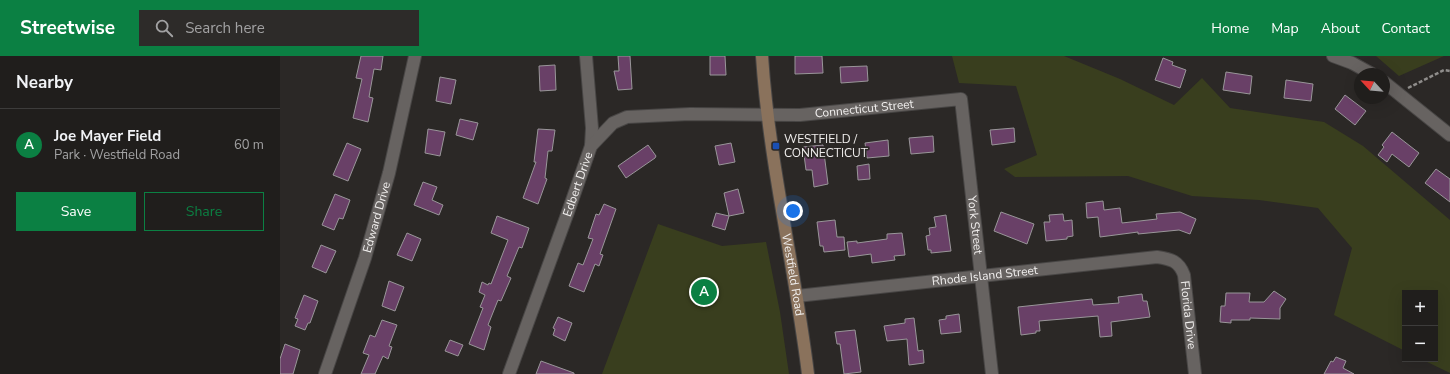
<!DOCTYPE html>
<html lang="en">
<head>
<meta charset="utf-8">
<style>
	body { margin:0; font-family:"Nunito Sans",sans-serif; background:#2d2b29; color:#f1f3f6 }
	.controls { position:absolute; right:12px; bottom:12px; display:grid; overflow:hidden; border-radius:0px; box-shadow:0 4px 16px #0002 }
	.controls button { width:36px; height:36px; display:grid; place-items:center; padding:0; border:0; border-bottom:1px solid #3d3c3b; background:#201e1c; color:#f1f3f6; font:20px sans-serif }
	.compass { position:absolute; left:1074px; top:12px; width:36px; height:36px; border-radius:50%; background:#201e1c; box-shadow:0 4px 16px #0002; rotate:296deg }
	.you { position:absolute; left:513px; top:155px; width:14px; height:14px; margin:-10px; border:3px solid #fff; border-radius:50%; background:#1a73e8; box-shadow:0 0 0 6px #1a73e833 }
	.badge { display:grid; place-items:center; width:26px; height:26px; border-radius:50%; background:#0b8043; color:#fff; font-size:13px; font-weight:700 }
	.pin { position:absolute; translate:-50% -50%; border:2px solid #fff; box-shadow:0 1px 4px #0006 }
	.list { margin:0; padding:0; list-style:none }
	h2 { display:flex; justify-content:space-between; align-items:center; height:52px; margin:0; padding:0 16px; font-size:17px }
	h2 small { font-size:13px; font-weight:400; color:#a2a2a3 }
	.list li { display:grid; grid-template-columns:26px 1fr auto; gap:12px; align-items:center; box-sizing:border-box; height:72px; padding:0 16px; border-top:1px solid #3d3c3b }
	.list b { display:block; font-size:15px; white-space:nowrap }
	.list p { margin:0; font-size:13px; white-space:nowrap; color:#a2a2a3 }
	.list em { font-size:13px; font-style:normal; color:#a2a2a3 }
	.actions { display:flex; gap:8px; padding:12px 16px }
	.actions a { flex:1; padding:9px 0; border:1px solid #0b8043; border-radius:0px; text-align:center; font-size:14px; color:#0b8043 }
	.actions .main { background:#0b8043; color:#fff }
	.icon { flex:none; width:22px; height:22px; fill:none; stroke:currentColor; stroke-width:2; stroke-linecap:round; stroke-linejoin:round }
	.map { position:relative; flex:none; width:1170px; height:318px; overflow:hidden }
	header { display:flex; align-items:center; gap:24px; box-sizing:border-box; height:56px; padding:0 20px; background:#0b8043; color:#fff }
	header strong { font-size:19px }
	nav { display:flex; gap:22px; margin-inline-start:auto; font-size:14px }
	.search { width:280px; height:36px; background:#2d2b29; display:flex; align-items:center; gap:10px; box-sizing:border-box; padding:0 14px; border-radius:0px; color:#a2a2a3; font-size:15px }
	main { display:flex }
	aside { flex:1; background:#201e1c }
	.map>svg:first-child { display:block }
	.green { fill:#393e1e }
	.building { fill:#694067; stroke:#999699 }
	.lines { fill:none; stroke-linecap:round; stroke-linejoin:round }
	.street-casing { stroke:#484645; stroke-width:14 }
	.secondary-casing { stroke:#484645; stroke-width:14 }
	.path { stroke:#8e8c8a; stroke-width:2.5; stroke-dasharray:4 2; stroke-linecap:butt }
	.street { stroke:#676361; stroke-width:12 }
	.secondary { stroke:#8a725c; stroke-width:12 }
	.transit-dot { fill:#1a4fb4; stroke:#2b2826; stroke-width:1.5 }
	.labels { text-anchor:middle; dominant-baseline:central; stroke-width:3.5; stroke-linejoin:round; paint-order:stroke }
	.street-label { font-size:12px; fill:#f1efee; stroke:#2b2826 }
	.poi-label { font-size:12px; fill:#f1efee; stroke:#2b2826; text-anchor:start }
</style>
</head>
<body>
<header>
<strong>Streetwise</strong>
<div class="search"><svg class="icon" aria-label="search" viewBox="0 0 24 24"><circle cx="10" cy="10" r="6"/><path d="M15 15l6 6"/></svg>Search here</div>
<nav><a>Home</a><a>Map</a><a>About</a><a>Contact</a></nav>
</header>
<main>
<aside>
<h2>Nearby<small></small></h2>
<ul class="list">
<li><span class="badge">A</span><div><b>Joe Mayer Field</b><p>Park · Westfield Road</p></div><em>60 m</em></li>
</ul>
<div class="actions"><a class="main">Save</a><a>Share</a></div>
</aside>
<div class="map">
<svg width="1170" height="318" viewBox="0 0 1170 318">
	<rect width="100%" height="100%" fill="#2b2826"/>
	<path class="green" d="M672 0H784L840 23 894 49 922 22 950 52 1044 66 1083 90 1170 164V317L1141 303H1155V237H1125V295L1054 259 1072 192 1038 152 979 144 912 140 848 120 735 121 724 113 757 99 736 30 679 27Z
		M1096 0H1164L1119 20Z
		M378 168 442 190 486 186 500 256 509 318H322Z"/>
	<path class="building" d="M81 0H103L101 14 94 13 89 41 93 42 88 66 73 62 82 23 76 22Z
		M338 0H350L352 33 338 34 334 15H339Z
		M430 0H445L446 19H430Z
		M515 0H542L543 17 515 18Z
		M883 2 893 6 892 9 906 14 900 32 875 24Z
		M275 9 276 34 260 35 259 10Z
		M587 10 588 25 561 27 560 11Z
		M946 16 972 20 970 38 943 34Z
		M160 21 176 24 171 48 156 45Z
		M1006 24 1033 28 1031 45 1004 42Z
		M1065 39 1086 55 1075 69 1055 53Z
		M180 63 198 67 193 84 176 79Z
		M734 72 735 86 712 89 710 74Z
		M148 73 165 76 160 100 145 97Z
		M258 73 275 74 272 95H268L265 122 267 123 258 148 243 142 256 106H254Z
		M1112 76 1139 97 1129 111 1112 98 1107 106 1098 99 1104 91 1102 89Z
		M653 80 654 96 631 98 629 82Z
		M608 84 609 100 587 102 585 87Z
		M67 87 81 93 68 125 53 119Z
		M451 87 455 106 439 109 435 90Z
		M368 89 376 100 375 102 346 122 338 110Z
		M543 89 548 128 534 131 532 114H526L523 91Z
		M589 108 590 123 578 124 577 110Z
		M1156 113 1170 123V146L1145 127Z
		M143 126 157 131 152 144 163 149 159 159 134 149Z
		M458 133 464 157 449 160 444 137Z
		M55 138 70 144 63 163 59 162 54 174 42 169Z
		M823 145 824 154 840 152 842 167 877 163 876 158 900 156 916 163 910 178 899 174 858 178V176L820 181 818 161 807 162 806 147Z
		M324 148 336 153 320 198 323 199 319 210 315 208 304 236 289 230 298 207 303 209 313 183 308 182 316 158 319 159Z
		M721 156 754 168 747 188 714 175Z
		M436 157 449 160 445 174 432 170Z
		M783 158 784 165 792 164 793 180 787 181V183L766 185 764 166H770L769 159Z
		M666 159 671 195 651 197V194H648L646 180 650 179 649 172 656 171 654 161Z
		M217 160 249 172 242 192 239 191 227 220 231 222 221 245 218 244 208 269 211 271 204 294 189 288 203 252 200 251 205 239 199 236 202 226 208 229 209 227 211 228 228 184 211 177Z
		M555 164 557 181H564L565 194 544 196 543 190H540L537 166Z
		M127 177 141 183 132 205 117 199Z
		M622 177 625 199 614 200 615 204 592 207 591 198 569 201 567 186 577 185V187L607 183V178Z
		M41 189 56 195 46 217 32 211Z
		M109 225 124 231 115 255 102 250Z
		M994 235 1006 243 1000 252V263L970 262V264H951V267L940 266 941 250H945L946 237H970L969 246H984Z
		M862 238 863 245H867L870 261 831 266 832 280 820 281 818 260 759 265 760 275H756V277L741 279 738 251 812 243 813 249 839 247 838 241Z
		M24 239 38 245 30 267H28L25 274 15 270 18 263 15 262Z
		M679 258 681 276 661 278 659 264 666 263V260Z
		M278 261 292 267 285 285 273 279 275 273 273 272Z
		M634 262 638 295 643 294 644 307 629 309 627 283 607 285 604 270 625 267V263Z
		M102 264 117 269 109 290 112 291 108 303 103 300 95 318H81L89 299 83 297 90 279 95 281Z
		M575 274 581 316 564 318 560 288H557L555 276Z
		M170 284 183 289 178 300 165 295Z
		M5 288 20 294 13 318H0V303Z
		M1056 301 1066 305 1063 312 1074 318H1044L1051 305 1053 306Z
		M261 305 294 317V318H256Z"/>
	<g class="lines">
		<g class="street-casing">
			<g id="street">
				<path d="M306 0 312 72 311 90"/>
				<path d="M1053 0 1072 7 1092 18"/>
				<path d="M1104 26 1170 79"/>
				<path id="s1" d="M517 240 877 201C891 203 899 205 904 219L915 318"/>
				<path id="s2" d="M45 318 85 202 109 117 135 0"/>
				<path id="s3" d="M229 318 288 156 311 90 333 67 347 61 410 58 520 59 681 43 712 318"/>
			</g>
		</g>
		<g class="secondary-casing">
			<g id="secondary">
				<path id="s4" d="M482 0C489 107 515 211 528 318"/>
			</g>
		</g>
		<path class="path" d="M1128 32 1164 14 1170 15"/>
		<use href="#street" class="street"/>
		<use href="#secondary" class="secondary"/>
	</g>
	<rect class="transit-dot" x="492" y="86" width="8" height="8" rx="2"/>
	<g class="labels">
		<g class="street-label">
			<text stroke="none"><textPath href="#s3" startOffset="527">Connecticut Street</textPath></text>
			<text stroke="none"><textPath href="#s3" startOffset="202">Edbert Drive</textPath></text>
			<text stroke="none"><textPath href="#s2" startOffset="165">Edward Drive</textPath></text>
			<text stroke="none"><textPath href="#s3" startOffset="751">York Street</textPath></text>
			<text stroke="none"><textPath href="#s4" startOffset="221">Westfield Road</textPath></text>
			<text stroke="none"><textPath href="#s1" startOffset="189">Rhode Island Street</textPath></text>
			<text stroke="none"><textPath href="#s1" startOffset="437">Florida Drive</textPath></text>
		</g>
		<g class="poi-label">
			<text x="504" y="83">WESTFIELD /<tspan x="504" dy="14">CONNECTICUT</tspan></text>
		</g>
	</g>
</svg>
<div class="controls">
<button>+</button>
<button>−</button>
</div>
<svg class="compass" viewBox="-18 -18 36 36"><path d="M0-13l5 13h-10z" fill="#e53935"/><path d="M0 13l5-13h-10z" fill="#a2a2a3"/></svg>
<div class="you"></div>
<div class="pin badge" style="left:424px;top:236px">A</div>
</div>
</main>
</body>
</html>
